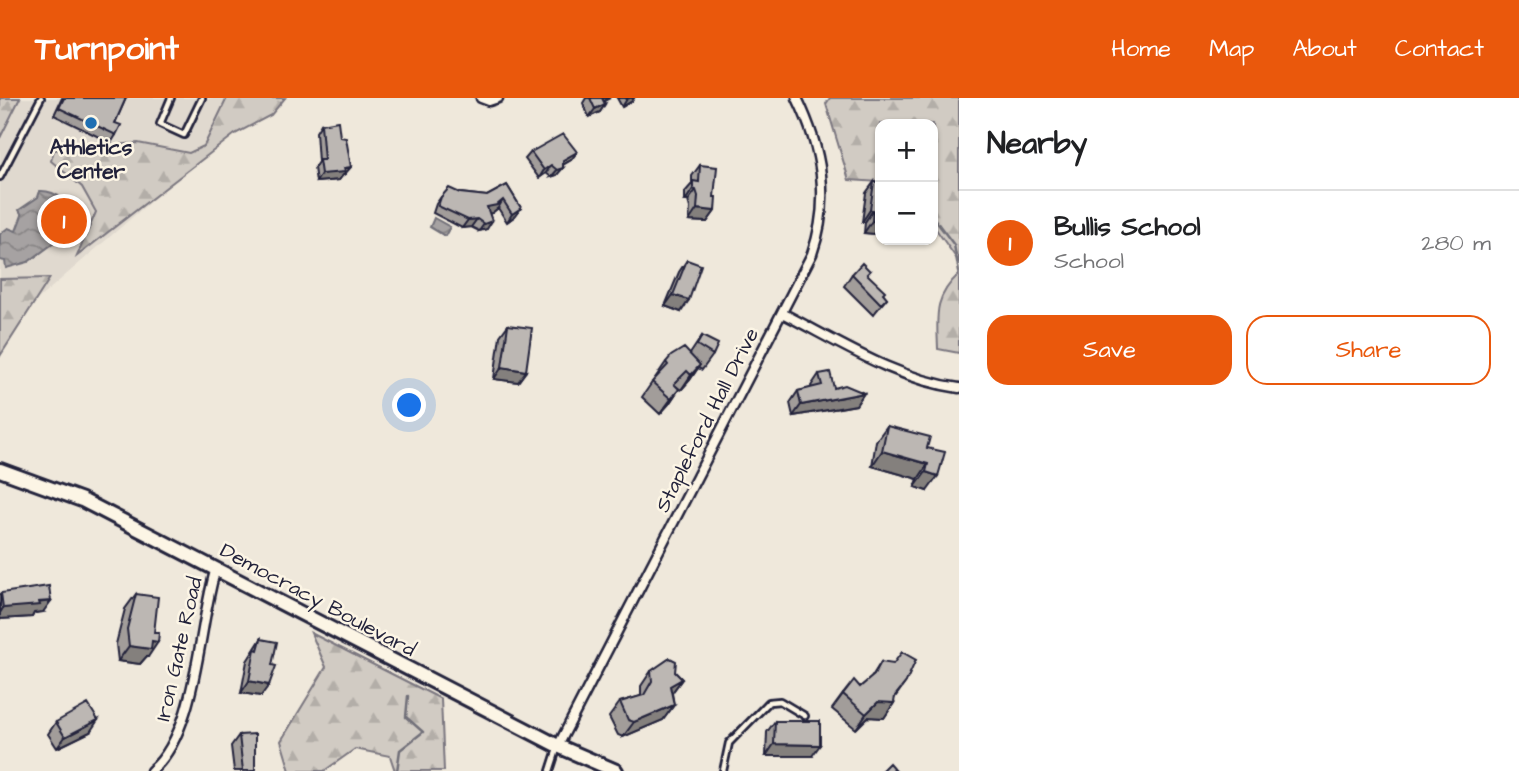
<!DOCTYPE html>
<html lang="en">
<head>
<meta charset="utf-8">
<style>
	body { margin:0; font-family:"Architects Daughter",sans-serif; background:#f2f2f2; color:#202124 }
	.controls { position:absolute; right:21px; top:21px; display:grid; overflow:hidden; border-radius:14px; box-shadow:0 2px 5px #0004 }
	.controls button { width:63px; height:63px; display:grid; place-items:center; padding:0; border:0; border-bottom:2px solid #e0e0e0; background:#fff; color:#202124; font:35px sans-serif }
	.you { position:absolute; left:410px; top:308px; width:24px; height:24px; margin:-18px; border:5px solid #fff; border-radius:50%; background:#1a73e8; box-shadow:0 0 0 10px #1a73e833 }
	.badge { display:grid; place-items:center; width:46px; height:46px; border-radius:50%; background:#ea580c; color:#fff; font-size:23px; font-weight:700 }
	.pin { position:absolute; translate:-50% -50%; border:4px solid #fff; box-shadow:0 2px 7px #0006 }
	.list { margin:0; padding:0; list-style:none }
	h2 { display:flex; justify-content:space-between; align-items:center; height:91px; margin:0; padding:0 28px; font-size:30px }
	h2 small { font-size:23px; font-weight:400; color:#757577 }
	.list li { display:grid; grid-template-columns:46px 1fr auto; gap:21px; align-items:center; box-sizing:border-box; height:105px; padding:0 28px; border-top:2px solid #e0e0e0 }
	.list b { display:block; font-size:26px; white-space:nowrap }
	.list p { margin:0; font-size:23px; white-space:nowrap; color:#757577 }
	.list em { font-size:23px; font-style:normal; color:#757577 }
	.actions { display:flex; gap:14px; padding:21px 28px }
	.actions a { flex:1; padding:16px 0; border:2px solid #ea580c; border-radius:21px; text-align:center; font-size:24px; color:#ea580c }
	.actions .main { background:#ea580c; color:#fff }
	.map { position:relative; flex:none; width:959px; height:673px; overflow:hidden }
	header { display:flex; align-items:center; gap:42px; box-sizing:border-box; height:98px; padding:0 35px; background:#ea580c; color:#fff }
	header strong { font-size:33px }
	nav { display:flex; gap:38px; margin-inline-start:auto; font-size:24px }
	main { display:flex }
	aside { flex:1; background:#fff }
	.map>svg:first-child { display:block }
	.built { fill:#e0d9cf }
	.forest { fill:url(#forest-firs); stroke:#7a767f; stroke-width:2 }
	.water { fill:url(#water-waves); stroke:#716f79; stroke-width:2 }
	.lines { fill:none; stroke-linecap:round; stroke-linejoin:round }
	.stream { stroke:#716f79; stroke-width:2.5 }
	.lane-casing { stroke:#22223b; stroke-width:10 }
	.street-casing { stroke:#22223b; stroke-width:13 }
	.secondary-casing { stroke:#22223b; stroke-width:18 }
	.lane { stroke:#fcf5e5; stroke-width:4.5 }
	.street { stroke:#fcf5e5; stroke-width:8 }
	.secondary { stroke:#fcf5e5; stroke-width:12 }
	.wall { fill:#a29d9a; stroke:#22223b; stroke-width:2 }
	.shaded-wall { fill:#84807d; stroke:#22223b; stroke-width:2 }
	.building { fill:#bcb7b3; stroke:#22223b; stroke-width:2 }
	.poi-dot { fill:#1f6fb2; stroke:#fcf5e5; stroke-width:2.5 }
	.labels { text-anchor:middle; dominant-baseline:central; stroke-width:5; stroke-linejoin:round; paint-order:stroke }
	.poi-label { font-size:21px; font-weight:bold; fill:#22223b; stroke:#fcf5e5 }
	.street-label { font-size:21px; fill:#22223b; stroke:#fcf5e5 }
</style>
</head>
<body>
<header>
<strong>Turnpoint</strong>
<nav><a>Home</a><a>Map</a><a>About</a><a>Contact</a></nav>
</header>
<main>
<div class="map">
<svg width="959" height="673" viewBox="0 0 959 673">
	<defs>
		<pattern id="forest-firs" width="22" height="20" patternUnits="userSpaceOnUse" patternTransform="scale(1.75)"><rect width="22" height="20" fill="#d1cbc3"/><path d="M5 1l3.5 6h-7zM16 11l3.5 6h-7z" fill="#b3aea8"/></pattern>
		<pattern id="water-waves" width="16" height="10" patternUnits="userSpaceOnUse" patternTransform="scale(1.75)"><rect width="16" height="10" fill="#a6a2a2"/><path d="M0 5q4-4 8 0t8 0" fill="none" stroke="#878485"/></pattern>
	</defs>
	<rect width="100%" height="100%" fill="#efe8db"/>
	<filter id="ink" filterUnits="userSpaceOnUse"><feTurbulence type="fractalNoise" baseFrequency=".0143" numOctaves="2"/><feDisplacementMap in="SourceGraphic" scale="14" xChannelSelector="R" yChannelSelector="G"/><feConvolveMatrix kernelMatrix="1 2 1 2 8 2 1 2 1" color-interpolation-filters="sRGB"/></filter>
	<g filter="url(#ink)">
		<path class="built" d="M0 0H245L233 32 0 234Z"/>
		<path class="forest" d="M0 0H20L0 40Z
			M227 0H285L271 17 235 36 77 158 96 114 82 89 51 63 54 52 138 45 189 55 204 48Z
			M830 0H959V164L933 127V26H880V84L849 82 826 6Z
			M959 176V255L938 251C937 218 933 200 959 176Z
			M50 180 0 258V181Z
			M311 535 441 601 444 673H395L390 658 355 651 324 673H290L281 643 326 569Z"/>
		<path class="water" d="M40 93C55 92 75 107 81 120L77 128 28 164 6 170 5 163 0 162V136L8 130 16 133 22 117 19 112 38 99Z
			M434 120 450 129 445 138 430 129Z"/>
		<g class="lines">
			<path class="stream" d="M933 119 954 147 959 174
				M397 673 400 652 423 634 406 619 408 598"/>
			<g class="lane-casing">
				<path id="lane" d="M171 0 160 26 184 37 202 0
					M0 79 41 0
					M550 673 558 648
					M723 673 729 645 769 604 780 603 805 618"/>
			</g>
			<g class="street-casing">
				<path id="street" d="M481 0 489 3 498 0
					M782 215C839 244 895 281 959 290
					M558 648 812 156C831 102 822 51 797 0
					M151 673C198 634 198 527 216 470"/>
			</g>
			<g class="secondary-casing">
				<path id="secondary" d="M0 372 82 402 558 648 616 673"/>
			</g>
			<use href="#lane" class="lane"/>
			<use href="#street" class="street"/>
			<use href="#secondary" class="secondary"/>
		</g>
		<path class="wall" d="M62 0H126L115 25 116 37 111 45 54 17Z
			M586 0H610L604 3 605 6 600 14 589 19 583 5Z
			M617 0H634L632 3 622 9Z
			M321 26 345 76 343 77 339 82 316 84 314 70 318 64 316 34Z
			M531 54H577L571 62 563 67 557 77 551 79 546 75 539 80 525 61Z
			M700 67 714 99 715 113 707 124 689 123 690 110 688 103H685V94L692 86V78Z
			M874 84 875 136 864 135 865 124H862L866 95Z
			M507 87 521 110 515 118 507 124 498 110 492 115H490L487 131 479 133 471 129 462 130 433 115 436 106 441 99 460 95 487 98Z
			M687 162 681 214 665 208 679 174Z
			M870 173 867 176 887 200 873 217 844 188 852 176Z
			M508 227 526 273 518 284 494 281 500 238Z
			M702 238 713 257 702 272 698 270 690 282 681 292 676 288 679 291 669 306 660 316 642 299 666 264 690 256Z
			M819 276 834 290 864 295 856 307 793 318 790 305 798 293 812 290 811 288Z
			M887 328 927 350V393L915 389 918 381 872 368 876 343Z
			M1 495 43 514 34 515 32 519 0 521V496Z
			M136 496 148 559H146L140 566 118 563 116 546 125 511Z
			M261 541V598L241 595 247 563Z
			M881 564 894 601V605L884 620 868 619 856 631 832 611 843 596 860 589 871 580Z
			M651 573 675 574 682 581 672 595 674 607 663 622 623 639 618 637 609 619 620 604 641 598V588Z
			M775 623 812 658H766L767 634Z
			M56 624 90 634 57 650 48 636Z
			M239 637 255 673H234L231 648Z"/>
		<path class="shaded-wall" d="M630 0H634L632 3 622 9 627 1Z
			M605 6 600 14 589 19 595 11Z
			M577 54 571 62 557 70 563 62Z
			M551 67 546 75 539 80 544 72Z
			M351 69 345 76 343 77 339 82 316 84 321 76Z
			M563 70 557 77 551 79 557 72Z
			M693 91 696 92 688 103H685Z
			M503 102 498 110 492 115 482 116 487 109Z
			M521 110 515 118 507 124 512 116Z
			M697 111 715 113 707 124 689 123Z
			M870 112H873L865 124H862Z
			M880 119V129L875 136 864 135 872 123Z
			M477 121 471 129 462 130 468 122Z
			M492 123 487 131 479 133 484 126Z
			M673 197 689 202 681 214 665 208Z
			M700 267 690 282 681 292 691 277Z
			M502 269 526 273 518 284 494 281Z
			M679 291 669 306 660 316 671 301Z
			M864 295 856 307 793 318 801 307Z
			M882 353 928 366 918 381 872 368Z
			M926 374 938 378 927 393 915 389Z
			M51 503 43 514 34 515 32 519 0 521V515L3 510Z
			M152 543 158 544 148 559H146L140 566 118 563 129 548Z
			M682 581 671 596 670 588Z
			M249 583 269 587 261 598 241 595Z
			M906 584 891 605H894L884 620 868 619 856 631 866 616 878 604 895 598Z
			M674 607 663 622 623 639 634 624Z
			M98 622 90 634 57 650 65 639Z
			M774 646 820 647 812 658H766Z"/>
		<path class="building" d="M64 0H126L115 25 121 27 116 37 59 10Z
			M590 0H602L605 6 595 11Z
			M338 23 340 39 346 40 351 69 344 70 345 74 321 76 319 62H324L321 26Z
			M563 36 577 54 563 62V70L557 72 551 67 544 72 531 54Z
			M700 67 717 69 714 99H716L715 113 697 111 698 98 696 92 693 91V83L699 84Z
			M874 84H880V124L872 123 873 112H870Z
			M507 87 521 110 512 116 503 102 497 107 487 109 492 123 484 126 477 121 468 122 438 108 441 99 449 90 460 95 487 98Z
			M687 162 701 167 689 202 673 197Z
			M862 165 870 173 867 176 885 193 883 195 887 200 881 206 852 176Z
			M508 227 532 230 526 273 502 269Z
			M702 238 718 246 713 257 697 247Z
			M684 250 700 267 691 277 687 273 674 286 679 291 671 301 652 284 668 267 666 264 671 258Z
			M830 274 834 290 845 287 864 295 801 307 798 293 822 287 819 276Z
			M887 328 930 339 927 350 945 354 938 378 926 374 928 366 882 353Z
			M49 488 51 503 39 504 40 507 3 510 1 495Z
			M136 496 158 499 154 535H159L158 544 152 543 151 551 129 548 127 531Z
			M261 541 277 544 272 567 276 568 269 587 249 583 255 551 258 552Z
			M902 554 916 562 906 584 895 598 894 605 878 604 866 616 843 596 854 582 860 589 874 577 881 564 893 566Z
			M670 560 676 563 675 574 682 581 670 588 674 607 634 624 628 622 620 604 644 597 652 583 651 573Z
			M88 606 98 622 65 639 56 624Z
			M775 623H820V647L774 646Z
			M255 636V673H243L239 637Z
			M889 665 896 673H881Z"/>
	</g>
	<circle class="poi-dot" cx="91" cy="25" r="7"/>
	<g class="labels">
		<g class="poi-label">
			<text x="91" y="49">Athletics<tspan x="91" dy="24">Center</tspan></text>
		</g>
		<g class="street-label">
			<text transform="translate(707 322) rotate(-63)">Stapleford Hall Drive</text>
			<text transform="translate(318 502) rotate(28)">Democracy Boulevard</text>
			<text transform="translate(179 551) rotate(-77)">Iron Gate Road</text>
		</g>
	</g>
</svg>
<div class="controls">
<button>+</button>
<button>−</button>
</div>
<div class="you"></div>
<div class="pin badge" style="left:64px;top:123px">1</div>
</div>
<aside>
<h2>Nearby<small></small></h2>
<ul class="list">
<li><span class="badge">1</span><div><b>Bullis School</b><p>School</p></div><em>280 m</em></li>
</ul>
<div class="actions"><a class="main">Save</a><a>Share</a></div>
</aside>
</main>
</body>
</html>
